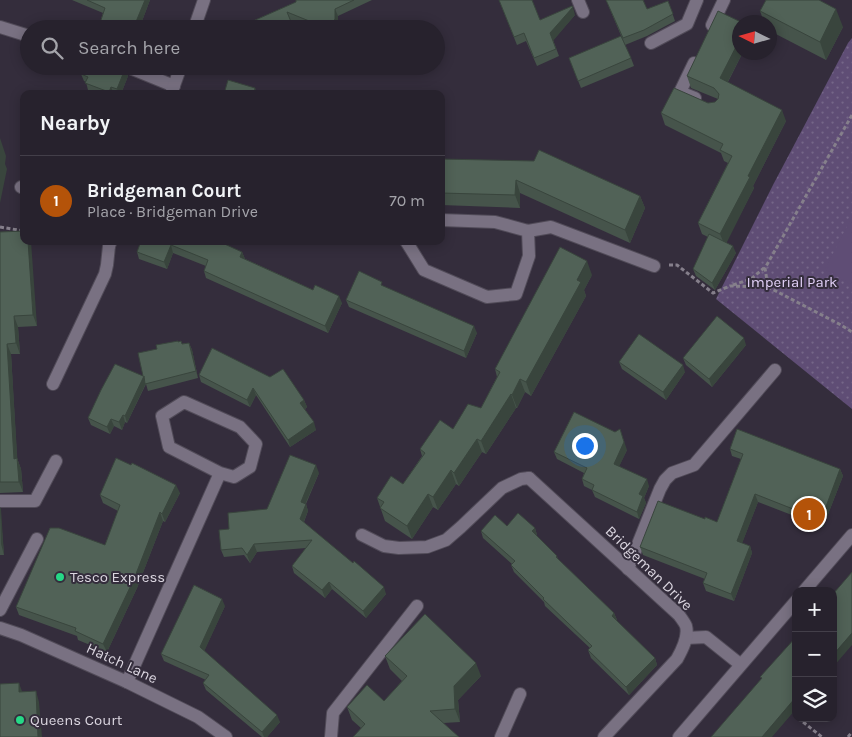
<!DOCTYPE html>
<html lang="en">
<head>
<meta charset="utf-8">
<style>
	body { margin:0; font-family:Karla,sans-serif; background:#332f39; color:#f1f3f6 }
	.controls { position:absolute; right:15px; bottom:15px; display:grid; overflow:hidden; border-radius:10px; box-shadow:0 2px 12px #0003 }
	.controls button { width:45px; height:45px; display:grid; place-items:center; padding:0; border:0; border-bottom:1px solid #433f49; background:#27222d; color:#f1f3f6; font:25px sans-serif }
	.compass { position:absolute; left:732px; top:15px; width:45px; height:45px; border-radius:50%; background:#27222d; box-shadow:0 2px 12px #0003; rotate:275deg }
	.you { position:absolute; left:584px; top:445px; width:18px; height:18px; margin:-12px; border:4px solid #fff; border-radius:50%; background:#1a73e8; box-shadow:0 0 0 8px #1a73e833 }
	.badge { display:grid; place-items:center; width:32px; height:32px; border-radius:50%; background:#b45309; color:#fff; font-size:16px; font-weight:700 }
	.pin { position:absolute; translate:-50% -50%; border:2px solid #fff; box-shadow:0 1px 5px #0006 }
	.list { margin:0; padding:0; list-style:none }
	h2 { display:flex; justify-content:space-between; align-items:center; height:65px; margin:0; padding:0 20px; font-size:21px }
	h2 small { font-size:16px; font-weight:400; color:#a4a4aa }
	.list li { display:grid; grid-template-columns:32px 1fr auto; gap:15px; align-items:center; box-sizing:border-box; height:90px; padding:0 20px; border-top:1px solid #433f49 }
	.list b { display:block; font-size:19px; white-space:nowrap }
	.list p { margin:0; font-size:16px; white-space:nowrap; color:#a4a4aa }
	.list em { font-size:16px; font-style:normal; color:#a4a4aa }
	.icon { flex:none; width:28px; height:28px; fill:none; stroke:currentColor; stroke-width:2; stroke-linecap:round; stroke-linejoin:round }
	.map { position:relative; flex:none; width:852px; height:737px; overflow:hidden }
	.search { position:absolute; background:#27222d; box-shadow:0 2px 12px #0003; left:20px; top:20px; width:425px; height:55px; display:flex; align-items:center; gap:12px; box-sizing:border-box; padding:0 18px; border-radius:28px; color:#a4a4aa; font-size:19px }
	.panel { position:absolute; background:#27222d; box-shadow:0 2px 12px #0003; left:20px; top:90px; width:425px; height:155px; border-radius:10px }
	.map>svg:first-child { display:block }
	.park { fill:url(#park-dots) }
	.pitch { fill:#5f4d75 }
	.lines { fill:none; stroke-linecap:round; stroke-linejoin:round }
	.service-casing { stroke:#514b58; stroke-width:14 }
	.minor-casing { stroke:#514b58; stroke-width:14 }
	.tertiary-casing { stroke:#514b58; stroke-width:14 }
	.path { stroke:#857f8b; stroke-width:3; stroke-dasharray:4 2.5; stroke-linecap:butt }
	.service { stroke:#797182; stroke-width:12 }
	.minor { stroke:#797182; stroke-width:12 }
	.tertiary { stroke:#797182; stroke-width:12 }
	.wall { fill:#46544b }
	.shaded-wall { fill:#39453d }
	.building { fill:#516257; stroke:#39453d }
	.poi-dot { fill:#26d886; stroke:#342d3c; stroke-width:2 }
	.labels { text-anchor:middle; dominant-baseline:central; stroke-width:4; stroke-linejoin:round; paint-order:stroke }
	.park-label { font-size:15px; fill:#e1d0f7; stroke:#342d3c }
	.street-label { font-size:15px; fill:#dbd6e0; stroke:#342d3c }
	.poi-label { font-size:15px; fill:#dbd6e0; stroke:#342d3c; text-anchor:start }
</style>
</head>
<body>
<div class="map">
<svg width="852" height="737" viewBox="0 0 852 737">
	<defs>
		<pattern id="park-dots" width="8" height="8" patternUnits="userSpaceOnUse" patternTransform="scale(1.25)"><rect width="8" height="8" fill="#5f4d75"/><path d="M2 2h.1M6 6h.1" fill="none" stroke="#756688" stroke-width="1.8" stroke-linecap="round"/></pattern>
	</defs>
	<rect width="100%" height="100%" fill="#342d3c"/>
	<path class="park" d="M852 38V409L716 299 773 185 848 43Z"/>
	<path class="pitch" d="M852 217V285L825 269Z"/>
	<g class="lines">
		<g class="service-casing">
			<path id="service" d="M0 27 29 36
				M651 43 687 24 697 0
				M130 68 174 86
				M21 187 24 188
				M53 384 105 274 107 265 109 246
				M0 501H35L56 461
				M362 535 384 546 399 548 427 547 446 540 461 527 502 488 521 479 529 478
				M628 569 660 489 665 480 672 473 694 465 775 370
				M804 591 852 535
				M0 610 37 539
				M686 638 706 637 741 665
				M501 737 520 694
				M679 737 796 601"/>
		</g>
		<g class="minor-casing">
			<path id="minor" d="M578 0 583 12
				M712 25 724 0
				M194 29 204 0
				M694 63 680 92 695 98
				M171 94 181 66
				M528 231 551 227 654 266
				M406 241 424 270 487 297 516 294 529 256 528 231 495 222 441 220
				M109 246 111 241
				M529 478 679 615C681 618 685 623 686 626 689 637 682 650 677 659L604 737
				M127 682 220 473 169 447 162 416 184 402 240 427 256 444 250 467 234 477 220 473
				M331 737 333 713 417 606"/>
		</g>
		<g class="tertiary-casing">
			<path id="tertiary" d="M0 628 21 635 127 682 198 717 226 737"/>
		</g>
		<path class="path" d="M852 115 765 268 768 287 841 325 852 332
			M0 227 24 231
			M81 241 93 243
			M669 265H677L713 293 730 286 768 287
			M733 285 751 279 764 268
			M798 718 822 737
			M848 737 852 732"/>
		<use href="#service" class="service"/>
		<use href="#minor" class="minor"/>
		<use href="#tertiary" class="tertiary"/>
	</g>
	<path class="wall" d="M72 0H150L139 29H98L103 13Z
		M296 0H372L338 16V26L336 29H312L290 20 235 29 296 2Z
		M499 0 540 20 575 15 553 40 559 56 537 66 526 41 517 45Z
		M606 0H643L647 9 668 1 675 21 647 36 625 45Z
		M760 11 843 27 826 60 770 31V22H764Z
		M740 52H743L728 82 786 121 753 186 754 188 726 242 736 253 715 290 696 276 693 269 708 237 702 234 698 223 728 163 724 161 721 153 665 125 661 113 715 102 718 99 691 88 687 76Z
		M569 58H631L634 66 581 88Z
		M125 69 128 76 121 94H98L88 90 86 82 84 81 81 74Z
		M441 159 640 196 645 208 630 243 520 193V208L441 205Z
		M24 231 37 326 18 327 20 354H11L17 458 21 469 23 492 0 493V232Z
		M141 241 242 252 245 259 342 303 328 333 206 278 204 271 206 266 173 253 167 269 139 259 137 252Z
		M592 275 584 290 586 296 531 396 525 392 517 408H516L486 454 482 452 459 486 456 484 438 510 433 507 412 539 385 521 377 498 403 484 422 456 420 449 453 429 481 408 497 377 495 369Z
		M384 287 477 333 466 358 349 307 346 300Z
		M178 342 182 344 189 343 192 350 198 378 148 391 146 384 127 423 125 422 122 430 114 426 110 434 91 425 88 418 143 376 157 349Z
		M746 345 712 387 686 365 683 358Z
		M619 362 685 372 666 400 622 369Z
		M199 375 304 400 307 407 305 409 316 430 290 447 256 395 250 407 201 382Z
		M730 449 840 469 843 476 823 527 758 502 742 543 750 546 752 553 734 601 706 591 703 583 705 579 643 555 640 547 705 519 717 522 741 459 732 456Z
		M627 450 619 466 649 486 644 498 646 503 639 519 595 497 592 490 584 486 582 479 584 473 557 459 554 452Z
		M319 473 306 504 308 511 304 522 386 594 366 618 332 589 325 598 294 573 292 566 306 548 257 552 250 563 244 555 224 557 221 550 229 529 267 509Z
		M180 493 165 522 163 521 137 588 107 652 78 640 77 636 19 615 16 607 105 545 118 511 103 503 100 495Z
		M0 507 4 555H0Z
		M507 526 535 528 537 535 536 536 557 556 558 560 614 613 617 620 616 621 655 658 657 665 629 695 591 658 588 650 590 648 545 606 544 602 514 572 511 565 512 564 483 538 481 531Z
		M225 606 204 651 280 722 267 737H262L206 690 203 683 206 680 164 661 161 654Z
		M385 656 481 676 458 700 460 722 361 728 352 720 347 707 384 701 402 681 390 669Z"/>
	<path class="shaded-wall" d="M145 0H150L139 29H133Z
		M573 7 575 15 553 41 550 33Z
		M335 9 338 16V26L336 29H332L331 25Z
		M836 9 843 27 826 60 820 42Z
		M740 39V52H743L724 89 720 78Z
		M125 69 128 76 121 94H119L117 89Z
		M111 87 114 94H110L109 92Z
		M255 88 258 94H254Z
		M782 110 786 121 753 186 754 188 725 246 720 234 748 176Z
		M0 138 6 156 5 164 7 169 0 203Z
		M516 180 520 193V208L515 195Z
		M640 196 645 208 630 243 625 230Z
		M28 241H31L37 326 33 315Z
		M171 245 173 253 167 269 164 262Z
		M733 246 736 253 715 290 712 283Z
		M242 252 245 259 240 257Z
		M587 261 592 275 584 290 586 296 531 396 526 382Z
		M339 296 342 303 328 333 325 326Z
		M14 316 18 327 20 354 16 343Z
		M474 326 477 333 466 358 464 351Z
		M744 338 746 345 712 387 709 379Z
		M189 343 192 350 198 378 196 371Z
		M7 344 11 354 18 469 14 459Z
		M683 365 685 372 666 400 663 392Z
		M144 376 146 383 127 423 125 416Z
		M520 379 525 392 517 408 512 395Z
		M253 388 256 395 250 407 247 400Z
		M511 394 516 408 486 454 481 441Z
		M304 400 307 407 303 410 300 403Z
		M123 415 125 422 122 430 119 422Z
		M111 419 114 426 110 434 107 427Z
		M314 422 316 430 290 447 288 440Z
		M620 429 627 450 617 471 614 464Z
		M477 439 482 452 459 486 454 473Z
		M17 458 21 469 23 492 19 482Z
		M316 465 319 473 303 509 301 502Z
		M840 469 843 476 823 527 821 520Z
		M451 470 456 484 438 510 433 497Z
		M647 479 649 486 644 498 646 503 639 519 637 512 639 494Z
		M176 485 180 493 165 522 162 514Z
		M428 494 433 507 412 539 407 526Z
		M755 494 758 502 740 549 737 541Z
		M306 504 308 511 302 526 300 519Z
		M0 507 1 509 4 555 1 544Z
		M160 512 163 521 137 588 107 652 103 644Z
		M535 528 537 535 534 538 532 531Z
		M254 544 257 552 250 563 247 555Z
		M750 546 752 553 734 601 731 594Z
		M329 582 332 589 325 598 322 590Z
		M384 587 386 594 366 618 363 611Z
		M222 599 225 606 203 654 200 647Z
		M614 613 617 620 614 623 612 616Z
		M852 633V645L833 667V655Z
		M655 658 657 665 629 695 626 687Z
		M476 663 481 676 458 700 460 722 455 709 454 686Z
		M19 683 23 694 19 692Z
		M36 691 39 702 42 737H38Z
		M796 697V709L772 737H762Z
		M277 715 280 722 267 737H264L262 732Z"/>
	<path class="building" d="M87 0H145L133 29H98L105 8Z
		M296 0H354L335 9V19L331 25 324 27 287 12 294 29H235L296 2Z
		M499 0H532L540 20 572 6 573 7 550 33 556 49 534 58 524 33 514 37Z
		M606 0H643L647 9 668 1 673 14 644 30 623 38Z
		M766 0H819L836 9 820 42 760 11Z
		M718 11 741 22H740V39L720 78 782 110 748 176 750 177 720 234 698 223 732 156 720 150 723 144 661 113 674 88 708 103 715 102 718 99 719 94 714 88 687 76Z
		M621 36 631 58 578 81 569 58Z
		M84 66H122L125 69 117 89 111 87 109 92 85 83 88 77 81 74Z
		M228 80 255 88 254 94H224Z
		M539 150 640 196 625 230 516 180 515 195 441 193V159L534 161Z
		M24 231V241H28L33 315 14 316 16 343 7 344 14 459 17 458 19 482H0V232Z
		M709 234 733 246 712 283 693 269Z
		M141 241H218L242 252 240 257 313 290 315 285 339 296 325 326 204 271 208 260 171 245 164 262 137 252Z
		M560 247 587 261 577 280 581 282 526 382 520 379 512 395 511 394 481 441 477 439 454 473 451 470 433 497 428 494 407 526 380 508 384 502 377 498 391 476 403 484 425 453 420 449 440 420 453 429 468 404 481 408 500 372 495 369Z
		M359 271 382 282 381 285 474 326 464 351 346 300Z
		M717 316 744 338 709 379 683 358Z
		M639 334 683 365 663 392 619 362Z
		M178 341V342L181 341 182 344 189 343 196 371 145 384 144 376 125 416 123 415 119 422 111 419 107 427 88 418 101 390 115 364 143 376 138 353 157 349 156 345Z
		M212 348 270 377 283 369 304 400 300 403 314 422 288 440 253 388 247 400 199 375Z
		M574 412 615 432 620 429 624 442 614 464 647 479 639 494 643 496 637 512 592 490 594 485 582 479 587 468 554 452Z
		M737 429 840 469 821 520 755 494 737 541 750 546 731 594 703 583 707 573 640 547 658 501 705 519V517L717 522 743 454 730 449Z
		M290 455 316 465 301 502 306 504 300 519 353 563 354 561 384 587 363 611 329 582 322 590 292 566 312 540 254 544 247 555 242 548 221 550 219 530 229 529 228 513 267 509Z
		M116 458 131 465 132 463 176 485 162 514 160 512 134 579 103 644 75 631 76 628 16 607 50 528H59L105 545 120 505 100 495Z
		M518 513 535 528 532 531 557 556 556 557 614 613 612 616 655 658 626 687 588 650 592 646 543 599 544 598 511 565 515 561 481 531 495 515 507 526Z
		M852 572V633L833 655V594Z
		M194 585 222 599 200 647 277 715 262 732 203 683 209 675 161 654Z
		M425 614 476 663 454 686 455 709 430 711 459 737H353L365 724 347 707 367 685 384 701 407 676 385 656Z
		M796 637V697L762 737H711L762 678 760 677Z
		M19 683V692L36 691 38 737H0V684Z"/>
	<g class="poi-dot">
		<circle cx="60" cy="577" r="5"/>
		<circle cx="20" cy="720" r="5"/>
	</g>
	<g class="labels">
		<g class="park-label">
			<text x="792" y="282">Imperial Park</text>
		</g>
		<g class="street-label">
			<text transform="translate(649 568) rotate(44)">Bridgeman Drive</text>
			<text transform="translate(122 663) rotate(25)">Hatch Lane</text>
		</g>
		<g class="poi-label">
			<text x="70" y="577">Tesco Express</text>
			<text x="30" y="720">Queens Court</text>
		</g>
	</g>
</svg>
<div class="controls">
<button>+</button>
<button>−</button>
<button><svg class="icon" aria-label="layers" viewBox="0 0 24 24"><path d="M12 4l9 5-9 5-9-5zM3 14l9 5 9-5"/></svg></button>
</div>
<svg class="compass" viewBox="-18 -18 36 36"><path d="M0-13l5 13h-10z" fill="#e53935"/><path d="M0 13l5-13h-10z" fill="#a4a4aa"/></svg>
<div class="you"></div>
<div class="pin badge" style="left:809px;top:514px">1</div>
<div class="search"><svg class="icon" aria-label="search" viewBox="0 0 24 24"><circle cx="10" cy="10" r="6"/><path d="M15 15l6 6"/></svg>Search here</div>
<section class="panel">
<h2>Nearby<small></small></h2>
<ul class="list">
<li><span class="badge">1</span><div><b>Bridgeman Court</b><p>Place · Bridgeman Drive</p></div><em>70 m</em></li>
</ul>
</section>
</div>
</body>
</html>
